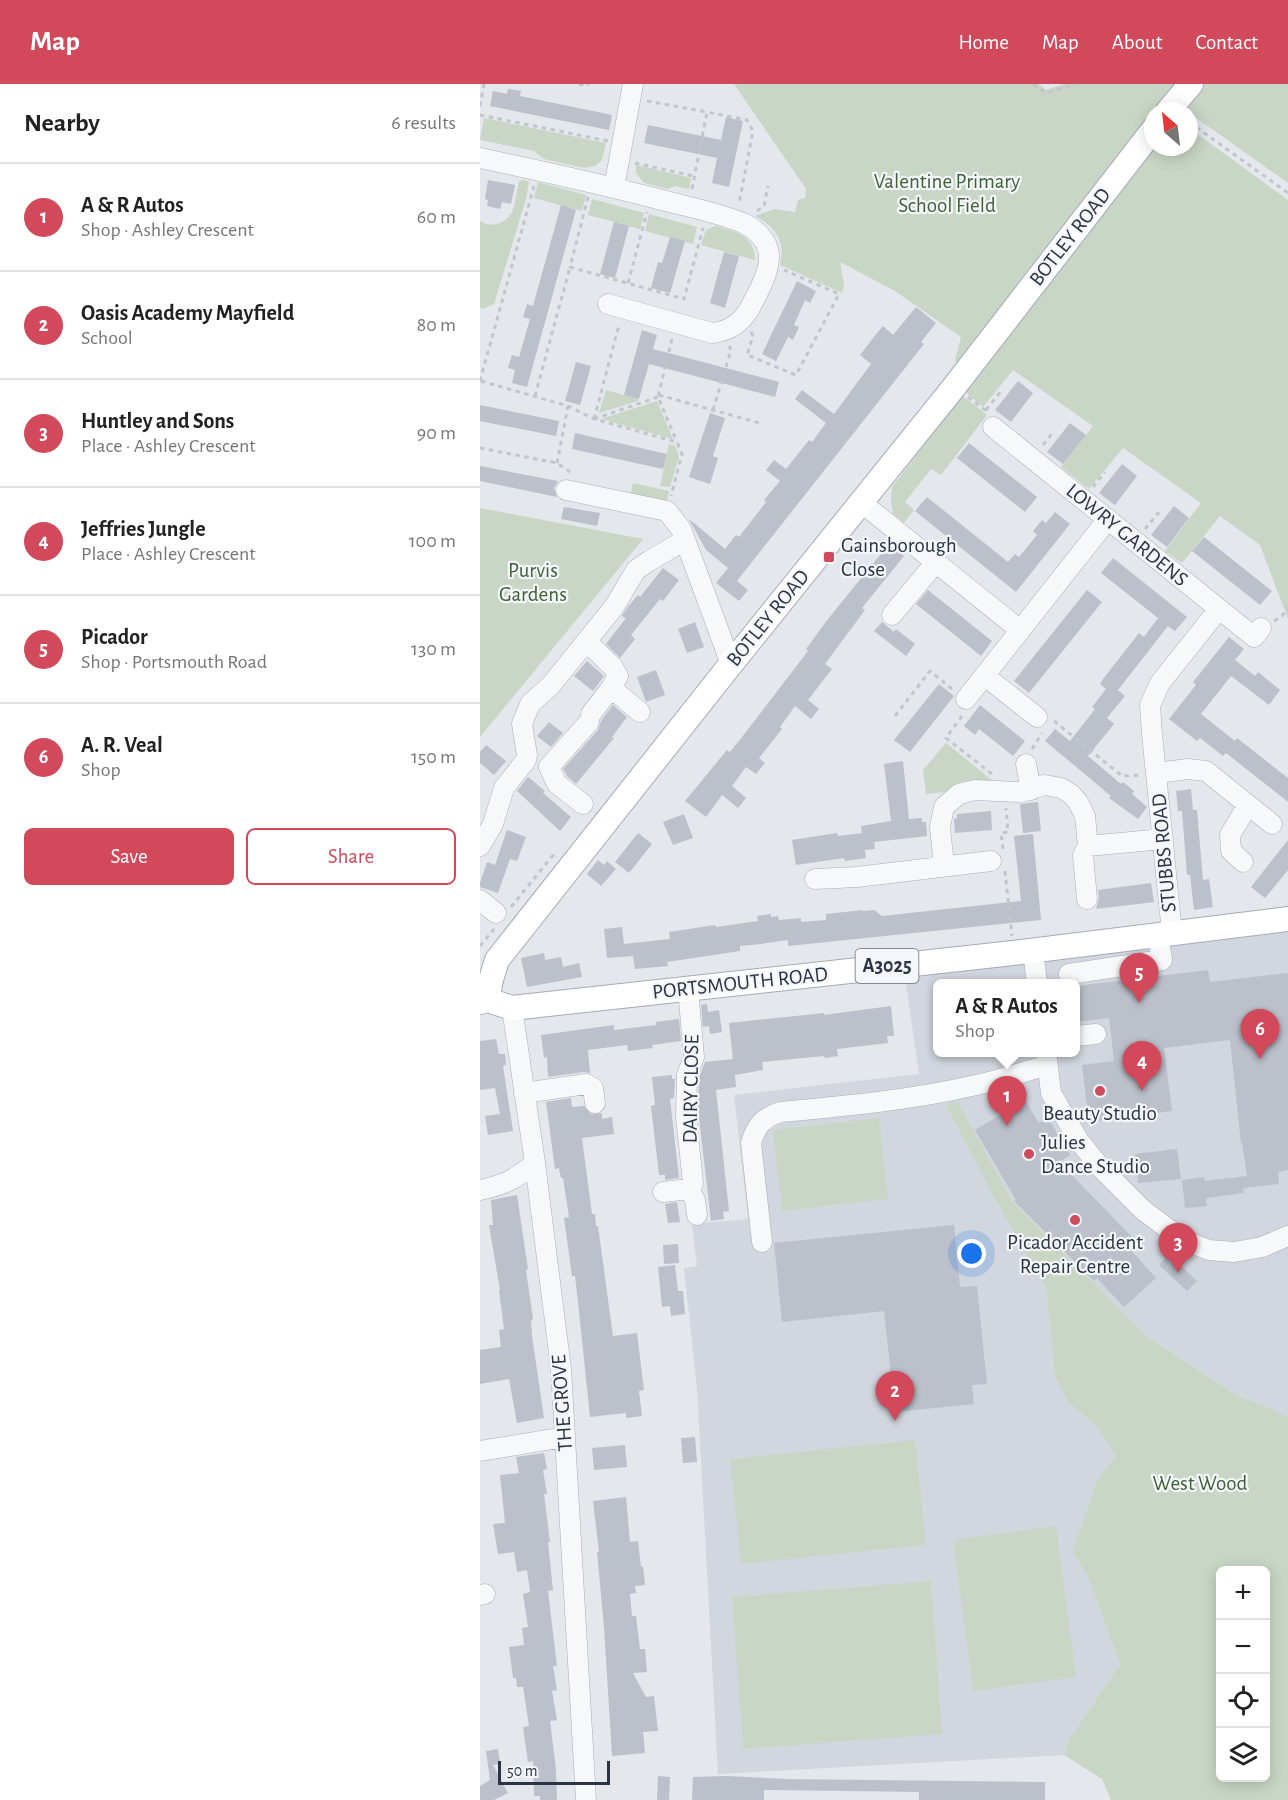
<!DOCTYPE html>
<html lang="en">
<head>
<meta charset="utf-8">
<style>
	body { margin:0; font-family:"Alegreya Sans",sans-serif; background:#f2f2f2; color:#222 }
	.controls { position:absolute; right:18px; bottom:18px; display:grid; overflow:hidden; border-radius:9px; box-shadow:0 3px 15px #0003 }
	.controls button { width:54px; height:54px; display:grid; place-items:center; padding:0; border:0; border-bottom:2px solid #e0e0e0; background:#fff; color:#222; font:30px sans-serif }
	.compass { position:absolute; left:664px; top:18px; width:54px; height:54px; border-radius:50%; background:#fff; box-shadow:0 3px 15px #0003; rotate:332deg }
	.scale { position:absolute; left:18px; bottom:15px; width:112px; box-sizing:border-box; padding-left:6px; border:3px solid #2b3445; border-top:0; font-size:16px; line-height:21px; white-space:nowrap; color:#2b3445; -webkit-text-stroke:4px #f4f6f9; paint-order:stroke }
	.you { position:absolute; left:492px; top:1170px; width:21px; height:21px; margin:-15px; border:4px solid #fff; border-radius:50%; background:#1a73e8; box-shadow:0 0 0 9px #1a73e833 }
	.badge { display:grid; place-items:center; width:39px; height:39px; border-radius:50%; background:#d1495b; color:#fff; font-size:20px; font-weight:700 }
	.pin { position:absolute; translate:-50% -50px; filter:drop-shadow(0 2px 3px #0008) }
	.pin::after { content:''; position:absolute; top:32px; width:21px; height:18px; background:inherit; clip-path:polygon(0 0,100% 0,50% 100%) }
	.popup { position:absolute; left:453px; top:895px; width:147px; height:78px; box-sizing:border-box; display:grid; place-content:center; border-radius:9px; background:#fff; filter:drop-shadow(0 2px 4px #0005); font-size:20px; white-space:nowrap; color:#767676 }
	.popup b { font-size:22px; color:#222 }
	.popup::after { content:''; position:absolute; left:50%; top:100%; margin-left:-12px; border:12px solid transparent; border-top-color:#fff }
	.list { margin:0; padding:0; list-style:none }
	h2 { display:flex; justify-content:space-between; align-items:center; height:78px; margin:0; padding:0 24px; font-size:26px }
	h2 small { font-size:20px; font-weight:400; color:#767676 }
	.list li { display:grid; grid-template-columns:39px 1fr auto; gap:18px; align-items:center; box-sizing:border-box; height:108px; padding:0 24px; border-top:2px solid #e0e0e0 }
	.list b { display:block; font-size:22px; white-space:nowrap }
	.list p { margin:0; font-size:20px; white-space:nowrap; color:#767676 }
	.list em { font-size:20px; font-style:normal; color:#767676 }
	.actions { display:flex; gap:12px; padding:18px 24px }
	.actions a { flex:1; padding:14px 0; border:2px solid #d1495b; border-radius:9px; text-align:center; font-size:21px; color:#d1495b }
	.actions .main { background:#d1495b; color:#fff }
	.icon { flex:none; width:33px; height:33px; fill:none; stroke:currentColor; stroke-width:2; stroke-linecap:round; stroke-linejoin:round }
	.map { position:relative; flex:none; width:808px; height:1716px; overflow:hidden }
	header { display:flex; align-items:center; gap:36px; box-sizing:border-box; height:84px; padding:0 30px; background:#d1495b; color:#fff }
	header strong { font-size:28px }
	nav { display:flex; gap:33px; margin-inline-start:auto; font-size:21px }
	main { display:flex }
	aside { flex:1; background:#fff }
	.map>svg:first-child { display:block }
	.built { fill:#d2d6de; fill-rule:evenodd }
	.green { fill:#c9d6c5; fill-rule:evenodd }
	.building { fill:#bbc0ca }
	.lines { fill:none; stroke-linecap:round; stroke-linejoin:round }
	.minor-casing { stroke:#a9aeb7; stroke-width:21 }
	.major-casing { stroke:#a3abb8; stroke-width:26 }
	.path { stroke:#c2c5cb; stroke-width:3; stroke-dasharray:4.5 4.5; stroke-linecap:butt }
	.minor { stroke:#f7f8fa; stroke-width:20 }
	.major { stroke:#fff; stroke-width:24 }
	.poi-dot { fill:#d1495b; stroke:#f4f6f9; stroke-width:2 }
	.labels { text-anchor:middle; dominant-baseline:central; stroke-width:4.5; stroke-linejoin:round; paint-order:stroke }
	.shield { fill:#f4f6f9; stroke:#676e7b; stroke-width:1.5 }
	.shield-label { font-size:20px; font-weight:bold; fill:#2b3445 }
	.park-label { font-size:21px; fill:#3f6138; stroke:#f4f6f9 }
	.street-label { font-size:21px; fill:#2b3445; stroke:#f4f6f9 }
	.poi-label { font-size:21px; fill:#2b3445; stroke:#f4f6f9; text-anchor:start }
</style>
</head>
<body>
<header>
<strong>Map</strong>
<nav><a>Home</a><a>Map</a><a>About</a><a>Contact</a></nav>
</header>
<main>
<aside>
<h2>Nearby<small>6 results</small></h2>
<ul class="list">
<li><span class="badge">1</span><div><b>A &amp; R Autos</b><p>Shop · Ashley Crescent</p></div><em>60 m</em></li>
<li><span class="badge">2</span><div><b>Oasis Academy Mayfield</b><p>School</p></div><em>80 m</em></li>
<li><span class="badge">3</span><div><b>Huntley and Sons</b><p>Place · Ashley Crescent</p></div><em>90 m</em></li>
<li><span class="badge">4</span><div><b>Jeffries Jungle</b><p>Place · Ashley Crescent</p></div><em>100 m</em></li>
<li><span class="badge">5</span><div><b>Picador</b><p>Shop · Portsmouth Road</p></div><em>130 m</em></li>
<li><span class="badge">6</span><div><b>A. R. Veal</b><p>Shop</p></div><em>150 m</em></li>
</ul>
<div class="actions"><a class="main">Save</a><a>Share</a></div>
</aside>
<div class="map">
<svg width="808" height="1716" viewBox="0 0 808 1716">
	<rect width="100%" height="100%" fill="#e4e7ec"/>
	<path class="built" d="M808 835V1332L757 1311 666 1252 532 1117 477 1018 466 1021 514 1114 566 1204 575 1292 587 1317 617 1343 635 1372 616 1398 592 1468 607 1491 640 1580 590 1654 584 1671 238 1690 217 1304 204 1184 217 1182 212 1140 268 1135 254 1011 439 990 424 886ZM458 900H596V968H458Z"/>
	<path class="green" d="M254 0H558L566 6 584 0H808V99L715 33 709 39V27H673V63H709V44L808 116V535L780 461 740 432 702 479 685 467 721 419 643 364 609 405 581 383 613 342 533 286 503 323 484 307 491 297 475 276 481 253 415 207 360 178 364 202 362 209 300 181C306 158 296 143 275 132L294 125 315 128 318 116 325 114 326 105Z
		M4 34 126 59 122 76 115 82 104 84 64 75 54 67 0 56Z
		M156 81 211 94 209 105 195 102 188 105 164 99 156 89Z
		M45 96 49 98 46 115 14 220 2 225 0 223V137C11 145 27 139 33 126 36 117 37 106 39 97Z
		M58 98 106 111 102 127 54 114Z
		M112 115 164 129 160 145 108 131Z
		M169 130 217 143 213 160 165 147Z
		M236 142C256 148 275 151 275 176L221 161 226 146Z
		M126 306 159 315 158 317 119 329Z
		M482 311 507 331 461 391 451 385 425 418 434 426 424 439 413 430 411 415 412 403Z
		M177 317 193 355 121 335Z
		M189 360 195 362 199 372 190 403 180 402Z
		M153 399 189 407 187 416 183 419 150 413Z
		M0 424 163 455 0 653Z
		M466 659 513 697C497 697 477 693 466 708L446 710 443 686Z
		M477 1017 532 1117 666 1252 757 1311 808 1332V1716H631L622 1695 584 1671 590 1654 640 1580 607 1491 592 1468 616 1398 635 1372 617 1343 587 1317 575 1292 566 1204 514 1114 466 1021ZM740 1486H786V1694H740Z
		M399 1034 408 1115 302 1127 293 1046Z
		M435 1356 446 1461 261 1480 250 1375Z
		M576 1442 596 1593 493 1607 473 1456Z
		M451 1497 462 1650 263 1665 252 1513Z"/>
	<path class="building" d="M28 5 41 7 40 12 132 31 129 46 10 22 13 7 27 10Z
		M246 33 263 37 249 103 232 99 237 74 164 59 168 41 241 56Z
		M8 96 35 101 31 120 22 118 20 125 7 122 8 116 5 115Z
		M81 121 96 126 47 303 32 299 35 286 28 284 32 271 39 273 50 235 43 233 47 220 53 222Z
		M134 138 149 142 135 194 120 190Z
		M190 153 205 157 190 209 171 204 178 178 182 179Z
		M244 168 259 172 245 224 230 219Z
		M317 197 336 207 330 219 325 216 314 241 319 243 313 256 308 253 296 277 282 270Z
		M436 223 456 239 441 258 444 260 257 497 268 506 259 517 236 499 248 484 226 466 209 435 245 465 256 451 259 453 286 418 284 416 300 397 286 386 294 376 306 385 329 356 332 358 346 339 315 315 322 306 354 330 391 280 380 271 397 249 403 242 413 251Z
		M162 246 177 251 173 265 299 298 295 313 169 280 159 315 144 311Z
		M96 278 111 282 100 321 85 317Z
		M538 297 553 309 531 338 515 326Z
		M0 321 79 337 76 352 0 337Z
		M230 329 245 334 233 372 238 374 230 400 209 393Z
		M590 339 606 351 583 380 567 368Z
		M95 349 187 370 183 385 92 365Z
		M489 359 557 413 545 428 477 374Z
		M642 380 657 392 635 421 619 409Z
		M0 382 78 397 74 404 77 413 0 397Z
		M447 413 528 478 535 470 539 473 557 451 553 447 562 436 566 439 575 428 590 440 536 508 435 427Z
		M694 422 709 434 687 463 671 451Z
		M84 423 120 429 117 442 81 435Z
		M724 453 792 507 780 521 712 467Z
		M409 460 424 472 382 524 385 526 345 580 352 585 328 616 339 625 331 635 315 622 300 643 302 645 279 674 285 679 276 690 266 683 252 702 266 714 258 724 242 711 226 733 205 717 247 666 250 668 266 648 328 567 326 565 348 535Z
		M633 474 707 533 695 547 688 542 638 606 645 612 627 634 634 640 608 672 641 700 643 698 654 707 652 710 667 723 658 735 629 714 631 712 565 657 575 645 590 657 615 625 612 623 626 605 620 600 623 595 659 549 664 553 678 534 621 489Z
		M183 484 199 496 183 517 180 515 151 551 155 555 140 574 126 560 146 534 142 532 147 524 158 511 160 513Z
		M448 506 512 557 501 572 436 520Z
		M607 506 622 518 549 609 534 597Z
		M215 538 224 563 207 569 198 545Z
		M402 538 414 548 416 545 435 560 426 572 394 547Z
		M749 553 764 565 755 576 775 592 778 588 800 606 789 621 751 592 721 630 755 657 757 654 808 694V718L746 669 743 672 720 654 717 657 689 635 716 601 713 598Z
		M107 577 124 592 113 607 94 592Z
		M176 586 185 611 166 618 157 593Z
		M459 600 474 612 430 668 414 656Z
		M133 621 147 633 132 653 134 654 96 700 87 692 83 685 118 646 121 637Z
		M500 621 545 657 533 672 499 645 495 651 484 642Z
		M69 638 83 649 71 663 57 652Z
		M6 661 26 677 14 691 0 679V668Z
		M423 677 429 735 442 734V738H446L447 752 394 758 395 765 385 766 386 774 365 777 364 774 316 781 312 756 357 749 358 752 382 749 381 742 411 737 404 680Z
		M48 693 65 707 63 709 91 733 80 747 37 707Z
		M711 705 713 726H717L723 796 729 795 733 823 714 826 710 791H707L702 727H698L696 707Z
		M558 718 561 747 543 749 540 720Z
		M511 727 512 746 475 749 474 735 477 734V730Z
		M204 730 213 754 193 761 183 738Z
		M27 746 46 753 37 777 30 775 18 809 0 803V799L7 778 15 781Z
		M158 749 172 760 149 789 135 778Z
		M553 750 561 836 308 862V856L281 860 260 862V867L187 878 188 882 155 885 153 872 127 874 124 845 142 843 144 860 190 855 189 848 235 841 236 843 278 837 277 832 291 830V833L298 832 299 836 321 834V838L346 836V830L383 826V827L394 826 402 832 541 817 534 752Z
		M808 756V786L785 814 771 803Z
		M118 776 124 781 127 777 136 785 121 802 107 790Z
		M671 799 674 818 616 825 619 814 618 806Z
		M64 869 65 876 81 873 83 883 99 879 102 893 47 903 41 874Z
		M728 886 730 898 808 889V1086L798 1088 799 1100 763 1104 764 1109 726 1114 727 1122 705 1124 702 1096 724 1093 725 1097 767 1092 762 1058 761 1059 750 956 684 964 692 1027 609 1038 602 981 634 977 629 934 596 938V902Z
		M227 920 228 928 239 926 242 948 230 950 229 942 223 943 221 921Z
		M411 922 414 952H407L408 959 357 965 358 972 345 974 344 972 282 978 283 986 255 991 256 1003 236 1006 249 1127 243 1128 244 1135 231 1137 218 1025 219 993 225 978 253 975 249 939 344 929V931Z
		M199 935 201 957 172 961 173 964 148 967 147 961 108 966 110 989 104 988 68 993 67 973 64 974 61 951 134 941V946L176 941V938Z
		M16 955 19 970H25L26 981 23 982 33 1047 8 1051 5 1032 20 1030 15 1004 0 1006V957Z
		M192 991V995H195L194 1014 190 1015 199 1094 185 1096V1091H179L171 1022 175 1021 172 993Z
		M91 1014 92 1023 104 1022 111 1030 122 1029V1035L132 1033 134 1050 102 1054 112 1130H115L116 1142H118L133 1252 157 1249 164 1306 159 1307 162 1332 146 1334V1329L110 1333 98 1218 95 1192H92L84 1134 89 1133 83 1094H81L79 1084 75 1085 66 1018Z
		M545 1016 559 1039 568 1034 590 1071 579 1078 655 1156 648 1163 676 1194 644 1223 617 1194 614 1197 534 1117 536 1116 495 1046Z
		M697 1065 701 1095 658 1099 655 1070Z
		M37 1111 48 1185 46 1186 53 1235 51 1236 52 1252 64 1334 37 1339 29 1295 0 1300V1266L21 1263 19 1246 24 1245 19 1206H20L9 1141H13L11 1116Z
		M197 1118 200 1138 188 1139 185 1120Z
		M474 1141 480 1203 497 1202 507 1300 492 1301 494 1320 415 1328 404 1227 302 1238 294 1159Z
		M198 1160 199 1179 184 1180 183 1161Z
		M693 1167 701 1175 697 1178 717 1197 707 1207 679 1181Z
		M195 1181 198 1207H203L205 1230 191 1232 190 1222 182 1223 178 1183Z
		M215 1353 217 1378 203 1379 201 1354Z
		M145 1361 147 1383 114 1386 112 1364Z
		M64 1369 67 1385 63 1386 67 1410H64L70 1458H68L73 1506 68 1507 77 1582H73L77 1606 72 1607 77 1636 70 1637 76 1685 77 1716H60V1712H54L53 1677 48 1678 43 1643 49 1642 43 1603H37L36 1594H33L29 1563 44 1561 42 1544 48 1543 43 1510 50 1508 47 1486 37 1488 34 1468 18 1470 13 1440 25 1439 20 1391 39 1389 36 1373Z
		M146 1413 150 1458 158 1457 161 1483 163 1482 165 1501 155 1502 156 1509 150 1510 152 1532H156L160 1565H165L167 1588 153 1589 166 1613 174 1612 178 1647 163 1648 165 1669 132 1672 124 1543 117 1468H119L113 1417Z
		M18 1665 20 1680 13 1681 28 1709 14 1716H0V1702L10 1696 6 1667Z
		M178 1692 190 1693 189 1716H177Z
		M246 1692 307 1695 565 1698V1716H439V1708L289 1706H284V1716H212L213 1693Z"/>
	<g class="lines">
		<g class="minor-casing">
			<path id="minor" d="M0 74C62 87 125 101 186 117 212 124 240 129 265 140 274 144 280 150 285 158 296 176 282 201 273 218 265 236 252 247 232 249L128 220
				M134 104 153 0
				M513 343 774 553 781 544
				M86 406 187 427 201 445 251 580
				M382 419 540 546
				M412 531 456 478
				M106 557 133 583 138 592 131 604 111 630
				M505 592 557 633
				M131 604 160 628
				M486 615 628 435
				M546 680 551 706
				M677 689 708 685 726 687 792 740
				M103 720 77 700 69 683 109 638
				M0 762 13 740 24 704 46 676 47 671 42 640 50 620 71 601 134 523 156 486 169 477 205 456
				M608 762 683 755
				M763 778 751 767 750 751 768 721
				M464 782 460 743 464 723 479 710 495 706 540 708 565 701 581 704 591 710 598 718 605 732 608 762 603 771 607 815
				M335 795 377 793 511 777
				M0 816 16 829
				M692 849 672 650 670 621 680 599 739 525
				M553 866 557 900
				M589 890 682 876 678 850
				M208 905 214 973 207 991 206 1033 213 1099 209 1105 215 1116 217 1131
				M32 924 55 1079 81 1285 106 1716
				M596 952 616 950
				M566 968 571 1009 599 1057 620 1083 663 1126 703 1156 729 1166 754 1168 782 1163 808 1152
				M44 1009 106 1000 113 1004 115 1019
				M0 1106C24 1101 36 1095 55 1079
				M183 1108 209 1105
				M282 1158 271 1059C276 1042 283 1033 301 1028 366 1022 432 1016 496 1001 520 996 544 988 567 981
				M0 1367 85 1353
				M0 1511 5 1510"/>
		</g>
		<g class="major-casing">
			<path id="major" d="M688 27 711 0
				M8 916 10 899 17 876 251 580 474 303 673 46
				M0 918 8 916 32 924 533 869 808 835"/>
		</g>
		<path class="path" d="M99 0 107 2 108 0
			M553 0 567 9 596 0
			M167 17 227 28
			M0 22 4 0
			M0 31 128 57
			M709 38 808 109
			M155 79 213 92
			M212 105 227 28 267 36 273 47 259 120
			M108 113 90 183 204 215 223 144
			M277 127 284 122 288 102
			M148 199 167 128
			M271 248 273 252 267 271 316 291 359 210 304 186
			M192 255 178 313 197 358
			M0 297 54 102
			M1 297 88 322 114 335 197 358 202 370 191 412
			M179 311 283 340
			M55 312 90 183
			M488 313 509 329
			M233 326 251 266 249 262
			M506 326 522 306
			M114 335 139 241
			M114 335 178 313
			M563 361 573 348
			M0 364 77 379 89 387 88 391
			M77 379 88 322
			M613 403 625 388
			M665 445 679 428
			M794 537 802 532 808 524
			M415 632 450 587 472 605
			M482 632 466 654 512 690
			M574 637 642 692 661 691
			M552 665 562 649
			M523 765 521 749 528 748 526 724
			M525 787 532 852
			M31 823 74 770
			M0 862 14 845"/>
		<use href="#minor" class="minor"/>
		<use href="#major" class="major"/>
	</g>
	<g class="poi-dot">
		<rect x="343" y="467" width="12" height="12" rx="3"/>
		<circle cx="620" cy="1007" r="6"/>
		<circle cx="549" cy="1070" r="6"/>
		<circle cx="595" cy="1136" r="6"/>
	</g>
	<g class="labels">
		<rect class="shield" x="375.5" y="865" width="63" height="34" rx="4.5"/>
		<g class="shield-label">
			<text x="407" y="882">A3025</text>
		</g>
		<g class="park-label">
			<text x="467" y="97">Valentine Primary<tspan x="467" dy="24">School Field</tspan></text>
			<text x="53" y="486">Purvis<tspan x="53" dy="24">Gardens</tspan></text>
			<text x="720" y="1399">West Wood</text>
		</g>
		<g class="street-label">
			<text transform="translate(590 153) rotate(-52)">BOTLEY ROAD</text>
			<text transform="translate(647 451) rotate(39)">LOWRY GARDENS</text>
			<text transform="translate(288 534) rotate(-51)">BOTLEY ROAD</text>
			<text transform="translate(684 769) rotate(-95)">STUBBS ROAD</text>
			<text transform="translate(260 899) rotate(-6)">PORTSMOUTH ROAD</text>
			<text transform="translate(211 1005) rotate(-89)">DAIRY CLOSE</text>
			<text transform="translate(82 1319) rotate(-94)">THE GROVE</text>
		</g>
		<g class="poi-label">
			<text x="361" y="461">Gainsborough<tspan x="361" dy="24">Close</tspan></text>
			<text x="620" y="1029" text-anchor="middle">Beauty Studio</text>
			<text x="561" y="1058">Julies<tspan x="561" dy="24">Dance Studio</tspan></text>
			<text x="595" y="1158" text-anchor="middle">Picador Accident<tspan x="595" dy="24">Repair Centre</tspan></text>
		</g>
	</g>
</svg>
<div class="controls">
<button>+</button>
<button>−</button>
<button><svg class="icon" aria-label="locate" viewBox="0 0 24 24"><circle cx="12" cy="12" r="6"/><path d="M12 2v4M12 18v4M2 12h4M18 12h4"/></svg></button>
<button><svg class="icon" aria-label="layers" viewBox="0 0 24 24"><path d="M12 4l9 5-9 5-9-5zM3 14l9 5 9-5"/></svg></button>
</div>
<svg class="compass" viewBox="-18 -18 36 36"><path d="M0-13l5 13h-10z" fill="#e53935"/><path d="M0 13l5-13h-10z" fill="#767676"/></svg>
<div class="scale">50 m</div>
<div class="you"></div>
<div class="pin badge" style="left:527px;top:1042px">1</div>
<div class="popup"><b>A &amp; R Autos</b>Shop</div>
<div class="pin badge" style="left:415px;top:1337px">2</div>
<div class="pin badge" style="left:698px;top:1189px">3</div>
<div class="pin badge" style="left:662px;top:1007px">4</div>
<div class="pin badge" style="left:659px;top:919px">5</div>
<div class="pin badge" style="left:780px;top:975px">6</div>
</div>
</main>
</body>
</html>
